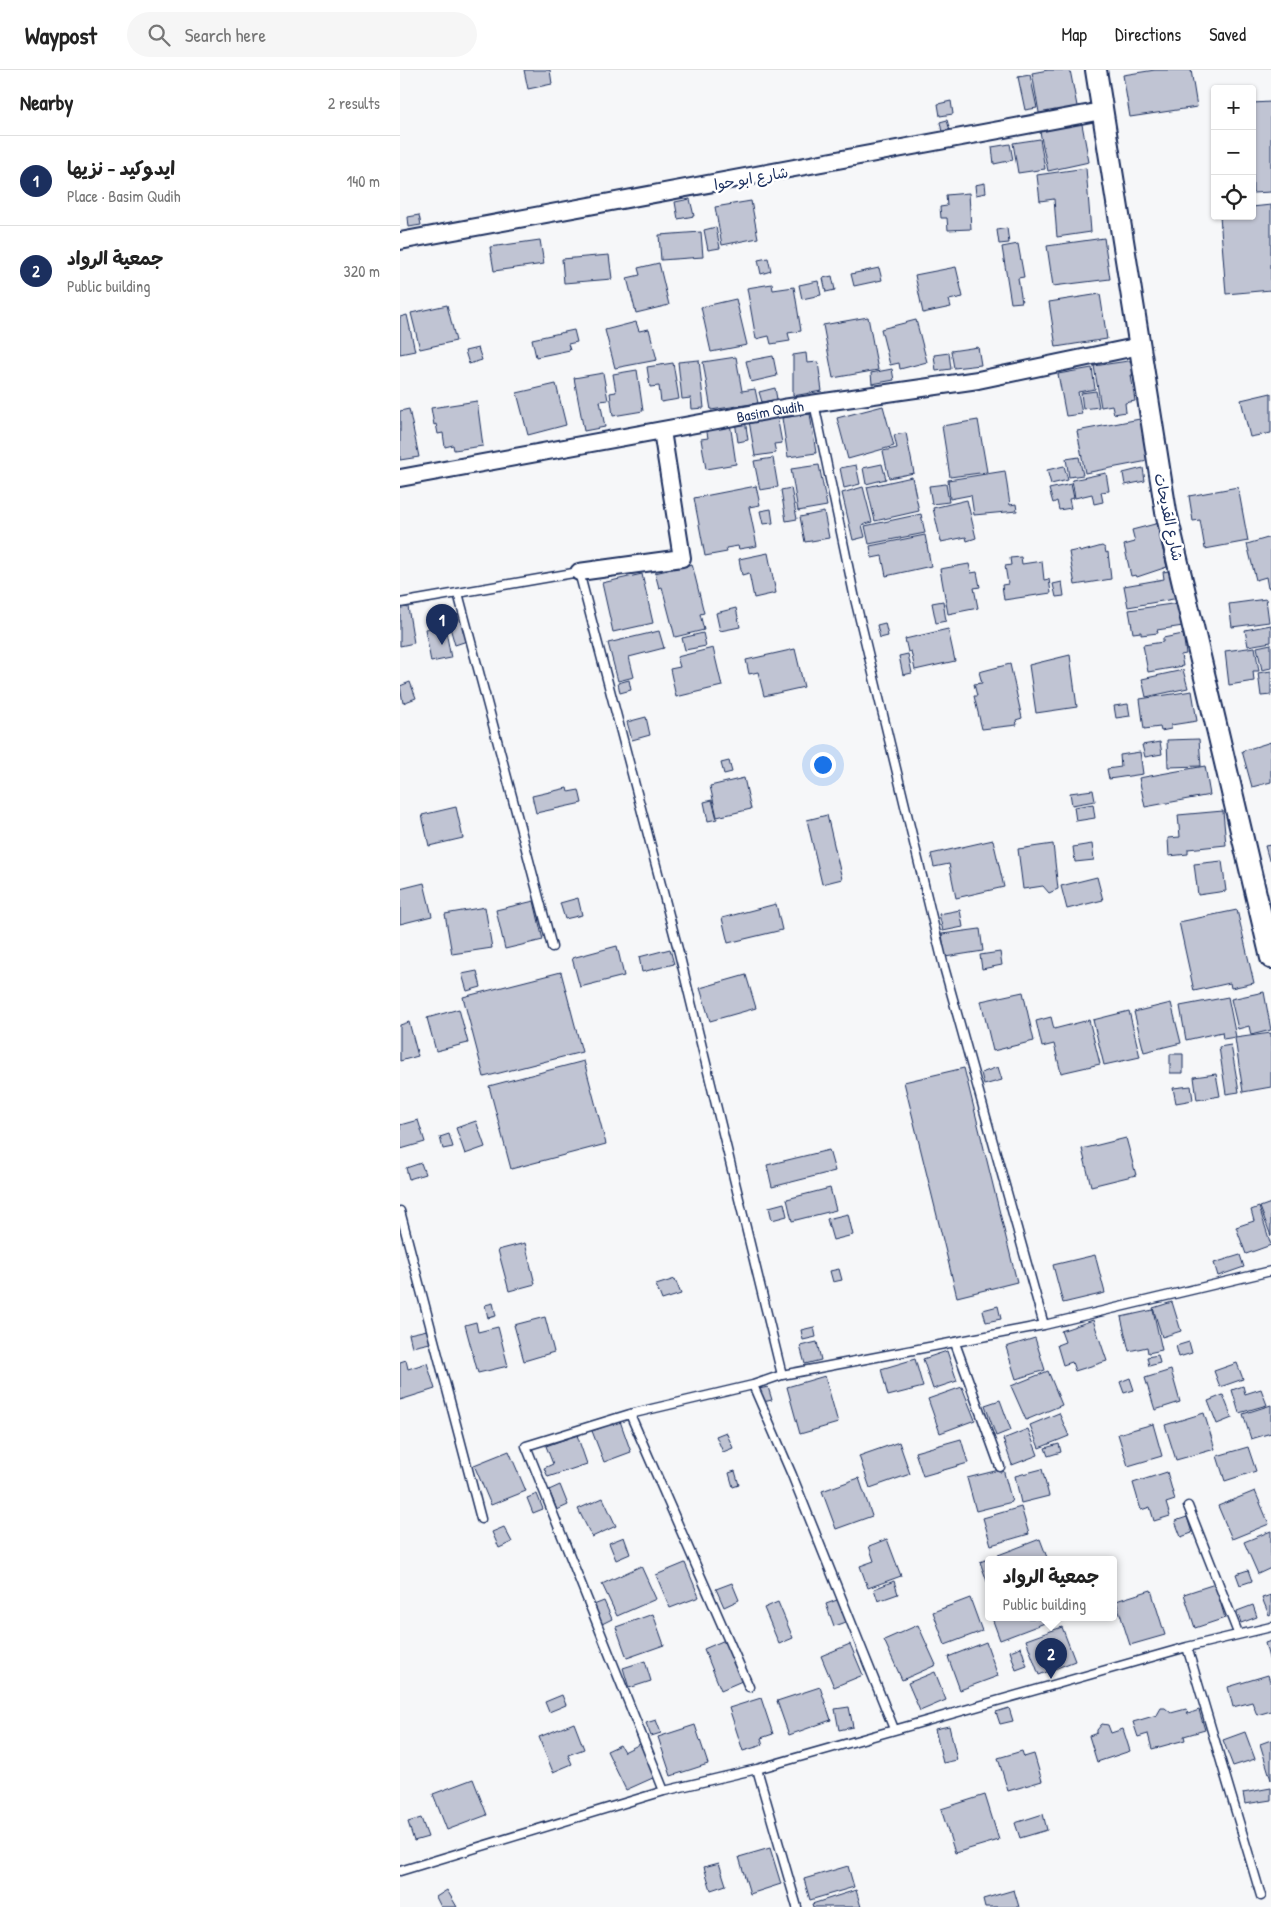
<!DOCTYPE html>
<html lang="en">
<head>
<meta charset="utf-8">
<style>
	body { margin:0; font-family:"Patrick Hand","Playpen Sans Arabic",sans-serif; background:#f6f6f6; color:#222 }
	.controls { position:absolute; right:15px; top:15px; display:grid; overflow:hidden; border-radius:5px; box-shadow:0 1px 4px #0004 }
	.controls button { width:45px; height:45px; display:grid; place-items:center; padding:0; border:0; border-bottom:1px solid #e0e0e0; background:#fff; color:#222; font:25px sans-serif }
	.you { position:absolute; left:422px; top:694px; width:18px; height:18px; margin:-12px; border:4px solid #fff; border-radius:50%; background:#1a73e8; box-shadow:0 0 0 8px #1a73e833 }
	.badge { display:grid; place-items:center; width:32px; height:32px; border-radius:50%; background:#1b2f5e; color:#fff; font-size:16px; font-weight:700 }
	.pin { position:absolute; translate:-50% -41px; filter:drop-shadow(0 1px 2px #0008) }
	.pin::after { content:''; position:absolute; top:26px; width:18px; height:15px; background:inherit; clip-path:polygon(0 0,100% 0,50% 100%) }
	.popup { position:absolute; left:585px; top:1486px; width:132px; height:65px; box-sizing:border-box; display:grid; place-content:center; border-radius:5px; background:#fff; filter:drop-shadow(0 1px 4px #0005); font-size:16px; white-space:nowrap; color:#767676 }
	.popup b { font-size:19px; color:#222 }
	.popup::after { content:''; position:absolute; left:50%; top:100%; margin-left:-10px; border:10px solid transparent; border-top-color:#fff }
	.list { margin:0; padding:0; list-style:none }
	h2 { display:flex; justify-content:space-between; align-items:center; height:65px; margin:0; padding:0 20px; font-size:21px }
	h2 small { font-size:16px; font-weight:400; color:#767676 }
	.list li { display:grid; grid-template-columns:32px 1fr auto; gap:15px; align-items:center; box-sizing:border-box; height:90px; padding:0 20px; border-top:1px solid #e0e0e0 }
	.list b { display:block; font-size:19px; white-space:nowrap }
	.list p { margin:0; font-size:16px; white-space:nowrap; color:#767676 }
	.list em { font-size:16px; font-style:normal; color:#767676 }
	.icon { flex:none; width:28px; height:28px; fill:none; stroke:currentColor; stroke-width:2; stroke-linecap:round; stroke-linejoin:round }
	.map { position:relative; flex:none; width:871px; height:1837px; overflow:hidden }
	header { display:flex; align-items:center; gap:30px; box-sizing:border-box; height:70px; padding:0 25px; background:#fff; border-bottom:1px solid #e0e0e0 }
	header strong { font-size:24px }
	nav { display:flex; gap:28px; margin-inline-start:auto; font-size:18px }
	.search { width:350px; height:45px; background:#f6f6f6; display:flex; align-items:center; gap:12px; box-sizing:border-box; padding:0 18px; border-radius:28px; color:#767676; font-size:19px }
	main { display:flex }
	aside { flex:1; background:#fff }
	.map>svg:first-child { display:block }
	.building { fill:#c0c4d3; stroke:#1b2f5e }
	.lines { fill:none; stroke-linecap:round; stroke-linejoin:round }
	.service-casing { stroke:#1b2f5e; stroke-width:11 }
	.minor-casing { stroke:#1b2f5e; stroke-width:20 }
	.tertiary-casing { stroke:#1b2f5e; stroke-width:24 }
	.service { stroke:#fff; stroke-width:8 }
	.minor { stroke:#fff; stroke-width:16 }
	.tertiary { stroke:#fff; stroke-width:20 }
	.labels { text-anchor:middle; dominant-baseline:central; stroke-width:5; stroke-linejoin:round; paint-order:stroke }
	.street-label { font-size:15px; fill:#1b2f5e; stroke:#fff }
</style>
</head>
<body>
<header>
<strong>Waypost</strong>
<div class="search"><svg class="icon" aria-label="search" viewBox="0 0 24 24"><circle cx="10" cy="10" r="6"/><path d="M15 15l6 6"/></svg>Search here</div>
<nav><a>Map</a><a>Directions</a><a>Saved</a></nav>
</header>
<main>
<aside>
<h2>Nearby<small>2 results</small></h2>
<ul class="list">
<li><span class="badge">1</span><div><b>ايدوكيد - نزيها</b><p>Place · Basim Qudih</p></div><em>140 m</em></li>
<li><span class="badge">2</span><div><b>جمعية الرواد</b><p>Public building</p></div><em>320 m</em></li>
</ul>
</aside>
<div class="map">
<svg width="871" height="1837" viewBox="0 0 871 1837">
	<rect width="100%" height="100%" fill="#f6f7f9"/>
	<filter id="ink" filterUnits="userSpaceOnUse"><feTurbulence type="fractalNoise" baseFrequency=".02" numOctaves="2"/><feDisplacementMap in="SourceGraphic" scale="10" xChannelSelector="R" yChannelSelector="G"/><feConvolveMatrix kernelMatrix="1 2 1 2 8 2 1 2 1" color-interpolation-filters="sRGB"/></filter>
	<g filter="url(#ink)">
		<path class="building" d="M124 0H150L152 14 128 19Z
			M648 0H670L678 41 640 48 632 3Z
			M755 0H791L797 37 730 47 723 5Z
			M630 5 637 38 625 40 618 7Z
			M551 31 553 44 540 46 538 34Z
			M871 32V122L853 123 852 33Z
			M681 49 689 92 648 101 639 57Z
			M547 50 550 61 542 62 540 52Z
			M640 69 645 99 618 103 613 73Z
			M610 74 613 90 594 94 592 77Z
			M686 98 691 162 657 167 654 129 640 131 637 105Z
			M585 113 586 123 576 125 575 115Z
			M569 123 571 159 548 160 547 148H541L540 137 547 136 546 125Z
			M290 129 294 146 278 149 275 132Z
			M351 131 358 168 322 175 315 137Z
			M871 135V220L826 224 820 146H852V137Z
			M19 145 21 155 9 157 8 147Z
			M316 157 320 178 308 180 304 160Z
			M607 158 609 173 599 174 597 160Z
			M301 162 303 187 261 190 259 165Z
			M704 168 710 209 653 216 647 176Z
			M140 170 144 194 94 201 90 177Z
			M618 174 624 207 618 208 622 232 611 233 602 177Z
			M209 185 212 209 164 213 162 189Z
			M368 188 371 201 361 204 358 190Z
			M259 193 269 235 236 243 227 208 240 205 238 198Z
			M556 197 563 227 549 230 551 237 523 243 515 205Z
			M479 198 482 210 454 216 451 204Z
			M432 206 435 220 426 222 423 208Z
			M418 211 421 225 402 229 399 215Z
			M372 214 373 220 394 217 401 261 388 263 390 271 371 274 369 266 356 269 347 218Z
			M700 224 707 269 656 277 649 232Z
			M336 229 347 275 311 282 301 237Z
			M47 235 56 271 20 279 11 243Z
			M7 245 15 281 0 284V247Z
			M468 247 478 300 433 308 423 255Z
			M516 250 527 292 500 299 499 293 490 295 481 259Z
			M236 252 239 261 249 259 257 290 215 298 205 260Z
			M174 260 177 272 168 274 170 280 136 287 132 269Z
			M578 277 581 295 554 298 551 281Z
			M78 278 82 290 69 294 65 281Z
			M406 283 407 293 418 292 422 321 393 326V285Z
			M549 283 551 299 536 301 534 285Z
			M373 286 377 306 351 312 346 291Z
			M336 287 342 321 355 319 358 333 311 340 303 292Z
			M299 290 304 338 292 339 291 328 282 329 278 292Z
			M735 290 738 305H731L735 331 725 333 726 342 714 344 712 335 701 337 694 296Z
			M273 293 279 329 261 332 259 316 250 317 247 297Z
			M692 298 695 319 678 322 682 344 666 346 658 304Z
			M492 299 494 310 472 314 471 303Z
			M237 300 243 341 213 346 210 323 216 322 213 304Z
			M203 303 208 330 200 331 205 357 184 361 174 308Z
			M156 314 166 355 128 365 117 323Z
			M375 318 377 329 362 332 359 322Z
			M696 321 699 337 683 339 681 323Z
			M871 323V363L850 367 841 330Z
			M77 331 83 376 54 380 53 375 45 377 43 363 38 364 36 354 34 355 31 338Z
			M483 336 494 376 448 389 437 348Z
			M9 339 19 387 0 390V341Z
			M410 344 416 383 388 387 382 348Z
			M377 346 382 373 374 374 376 383 355 386 349 351Z
			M745 348 753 390 685 403 677 361Z
			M345 349 348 370 338 372 335 351Z
			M578 350 587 402 550 407 542 356Z
			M330 353 336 394 306 399 301 369 308 368 306 357Z
			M506 363 514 403 489 408 483 381 497 378 494 365Z
			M679 387 683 405 669 407 666 389Z
			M373 388 378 417 360 420 354 391Z
			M482 394 486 409 466 414 463 398Z
			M419 395 427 436 398 441 391 399Z
			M456 395 460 414 444 418 440 398Z
			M664 396 668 410 651 414 647 400Z
			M743 398 745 411 725 415 723 403Z
			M605 401 610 435 616 434 617 441 574 445 571 425 550 429 548 410Z
			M706 403 709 421 701 422 703 432 694 434 692 424 675 428 672 410Z
			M512 407 519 441 475 451 467 417Z
			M546 414 549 432 532 434 529 416Z
			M671 414 674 428 669 429 671 438 659 440 657 431 653 433 649 419Z
			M356 416 360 435 349 437 357 476 339 479 338 476 326 478 327 482 305 486 294 428Z
			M463 417 472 452 462 455 465 467 453 470 442 423Z
			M838 417 848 471 805 479 800 450 793 451 789 426Z
			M391 418 397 449 386 451 381 420Z
			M567 430 576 468 567 471 566 467 541 472 533 438Z
			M371 439 373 453 363 454 360 441Z
			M424 442 429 468 405 472 400 447Z
			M521 444 525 463 469 474 465 456Z
			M759 453 762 463 759 464 767 497 737 507 736 505 731 506 724 475 735 472 732 460Z
			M525 465 531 496 486 506 482 486 472 488 470 476Z
			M871 467V517L868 518 866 507 856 510 847 474Z
			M702 476 705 478 706 483 708 482 711 509 675 515 669 482 679 480 680 482Z
			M368 483 376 523 354 528 349 503 342 505 339 489Z
			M621 487 622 494 642 491 644 510 649 509 651 523 604 530 602 515 608 514 605 496 611 495 610 488Z
			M292 494 304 543 300 544 304 560 275 567 262 517 259 518 255 503Z
			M569 494 571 503 577 502 580 517 574 518 578 538 548 544 540 499Z
			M774 500 779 528 728 537 724 516 764 509 763 502Z
			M242 504 253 553 213 562 202 513Z
			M662 512 664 526 656 527 653 514Z
			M866 529 869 552 832 557 829 534Z
			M543 531 546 551 536 553 532 533Z
			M779 533 783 556 757 560 758 563 741 565V562L733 563 729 540Z
			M8 537 14 573 0 576V538Z
			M336 538 340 557 320 561 316 543Z
			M60 544 67 571 55 575 47 547Z
			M485 553 488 566 480 568 477 555Z
			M871 555V572L848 576 845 560Z
			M45 556 51 588 31 592 25 559Z
			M548 559 555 591 515 600 511 581 508 582 505 569Z
			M259 561 264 578 229 587 234 607 218 611 208 573Z
			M303 563 306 576 285 580 282 568Z
			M783 564 786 584 781 585 783 596 748 602 743 575 763 572V568Z
			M871 574V598L862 600 857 577Z
			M855 577 859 601H853L854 611 829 615 825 581Z
			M313 578 322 616 276 627 270 599 280 597 277 587Z
			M395 579 404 617 364 626 358 602 349 604 346 590Z
			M508 584 512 603 503 605 499 586Z
			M670 585 677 637 636 643 629 595Z
			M610 594 622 648 616 650 617 655 582 659 574 626H577L574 614 582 613 579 602Z
			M783 600 788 618 746 627 742 609Z
			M871 601V625L861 626 858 603Z
			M229 610 231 620 220 623 218 613Z
			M10 612 16 628 3 633 0 616Z
			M792 621 797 651 771 655V659L761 661 760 657 744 659 740 629Z
			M728 634 730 646 716 648 714 636Z
			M246 647 250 665 232 670 227 652Z
			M799 669 801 696 768 697 767 670Z
			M760 672 762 684 745 687 742 675Z
			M871 672V712L852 717 842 681Z
			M740 682 743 704 709 709 707 699 721 697 720 685Z
			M329 691 332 702 324 704 321 693Z
			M805 696 810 725 745 737 739 708Z
			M344 708 351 739 317 747 310 716Z
			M167 718 168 722 179 720 182 733 136 743 132 726Z
			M693 720 695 731 672 735 670 723Z
			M312 730 317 749 308 751 304 732Z
			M693 734 695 748 676 751 674 737Z
			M56 737 63 768 29 776 22 745Z
			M823 741 826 775 788 779V784L769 786 768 768 780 767 778 745Z
			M427 745 442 809 422 814 407 750Z
			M593 770 604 817 556 828 549 794 534 797 531 784Z
			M653 774 658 819 649 823 643 816 623 819 618 779Z
			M692 774 694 790 675 792 673 777Z
			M871 775V790H869L865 776Z
			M822 791 826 821 798 825 794 794Z
			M697 807 703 830 667 839 661 816Z
			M24 813 32 846 0 854V819Z
			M178 828 182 845 165 849 160 833Z
			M134 831 143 870 105 879 96 840Z
			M376 834 382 860 328 873 322 848Z
			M85 837 92 878 52 884 45 844Z
			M560 840 563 857 543 861 539 844Z
			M837 840 854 913 831 918 830 913 794 921 779 852Z
			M580 859 583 881 545 887 542 864Z
			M217 876 224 906 180 917 172 888Z
			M270 879 274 894 242 902 239 887Z
			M600 882 602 895 582 899 580 885Z
			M77 901 81 917 67 921 62 904Z
			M161 902 182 982 84 1007 63 927Z
			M346 905 356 938 310 951 300 918Z
			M623 922 634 971 593 981 581 931Z
			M864 922 871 960 851 965 849 956 838 959 831 929Z
			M828 927 836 967 823 969 822 962 786 970 780 936Z
			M771 933 781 973 744 982 734 942Z
			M59 939 68 973 36 981 27 948Z
			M729 941 740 987 704 995 693 950Z
			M651 947 654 959 689 950 700 994 661 1003 654 974 642 977 636 951Z
			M9 952 18 986 0 991V955Z
			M871 963V1017L843 1022 835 968Z
			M831 975 839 1022 826 1024 819 977Z
			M770 984H783V1003H770Z
			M184 991 206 1074 111 1099 89 1016Z
			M598 997 602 1010 584 1015 581 1003Z
			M564 998 617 1212 557 1227 504 1012Z
			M816 1004 820 1026 797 1030 794 1007Z
			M791 1016 793 1030 776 1033 773 1018Z
			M18 1050 25 1072 1 1079 0 1055Z
			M76 1051 85 1077 65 1084 56 1058Z
			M49 1064 53 1077 43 1079 40 1067Z
			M726 1068 736 1105 691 1116 682 1079Z
			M429 1080 435 1101 372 1117 367 1095Z
			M21 1093 25 1104 9 1109 6 1098Z
			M430 1118 436 1140 392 1151 387 1129Z
			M384 1133 387 1146 372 1150 369 1137Z
			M871 1133V1166L860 1137Z
			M859 1137 871 1175 846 1184 836 1157 854 1151 851 1140Z
			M448 1144 453 1165 433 1170 427 1149Z
			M125 1173 135 1214 109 1221 98 1180Z
			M695 1185 705 1223 663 1233 653 1195Z
			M840 1185 844 1197 818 1206 814 1193Z
			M439 1199 442 1210 433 1212 430 1201Z
			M275 1209 281 1224 262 1230 256 1215Z
			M772 1232 781 1261 762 1267 753 1238Z
			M93 1233 96 1246 88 1248 85 1235Z
			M598 1236 601 1249 586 1252 583 1240Z
			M753 1240 762 1280 748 1283 747 1277 729 1281 721 1247Z
			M145 1247 154 1282 124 1291 114 1255Z
			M693 1250 707 1291 675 1301 672 1292 663 1295 657 1275 665 1272 661 1261Z
			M76 1252 78 1262 98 1257 108 1296 78 1303 65 1255Z
			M414 1257 416 1267 403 1270 401 1260Z
			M27 1260 30 1273 12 1277 9 1264Z
			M635 1268 645 1300 616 1309 606 1277Z
			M417 1272 421 1290 405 1294 400 1276Z
			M789 1272 792 1283 779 1287 776 1276Z
			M547 1281 557 1311 533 1319 523 1289Z
			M758 1285 760 1293 749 1296 747 1287Z
			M515 1289 523 1317 488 1326 481 1299Z
			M6 1290 8 1299 27 1293 35 1319 0 1330V1292Z
			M837 1293 843 1309 820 1317 814 1301Z
			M771 1300 780 1332 755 1340 745 1308Z
			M648 1301 662 1335 626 1350 611 1316Z
			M425 1306 438 1353 400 1364 387 1317Z
			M730 1308 734 1320 724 1323 720 1312Z
			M843 1316 845 1324 861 1319 867 1335 839 1343 832 1320Z
			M368 1317 372 1330 363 1332 359 1319Z
			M562 1317 575 1350 540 1363 528 1329Z
			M823 1325 832 1348 817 1354 808 1331Z
			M600 1330 611 1360 596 1366 585 1335Z
			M871 1335V1363L851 1369 843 1344Z
			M659 1343 669 1366 639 1378 630 1355Z
			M804 1343 815 1379 776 1390 765 1355Z
			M220 1351 231 1382 204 1392 192 1361Z
			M753 1354 762 1386 728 1396 718 1364Z
			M628 1359 638 1385 612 1395 603 1369Z
			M326 1362 333 1378 323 1382 316 1366Z
			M177 1365 187 1394 148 1407 144 1398 153 1394 146 1376Z
			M561 1369 568 1393 523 1406 515 1382Z
			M499 1372 510 1404 470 1418 459 1386Z
			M659 1374 661 1382 648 1386 645 1378Z
			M848 1377 856 1401 825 1411 817 1386Z
			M109 1381 126 1421 91 1435 74 1395Z
			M603 1399 612 1432 576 1441 567 1408Z
			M642 1399 649 1426 621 1433 615 1406Z
			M335 1401 339 1415 333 1417 329 1403Z
			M767 1402 775 1430 766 1433 770 1446 754 1451 750 1437 741 1440 733 1413Z
			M459 1408 472 1446 436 1459 422 1421Z
			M160 1415 168 1435 157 1440 149 1420Z
			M855 1421 869 1454 832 1469 818 1436Z
			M137 1424 143 1439 133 1443 127 1428Z
			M203 1428 216 1456 192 1467 178 1439Z
			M621 1437 629 1464 591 1475 583 1448Z
			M787 1447 792 1463 781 1467 775 1451Z
			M104 1457 112 1472 99 1478 92 1462Z
			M871 1461V1498L858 1504 844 1472Z
			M224 1467 230 1484 216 1490 209 1473Z
			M487 1469 501 1506 468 1518 460 1496 474 1491 469 1476Z
			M640 1469 648 1490H588V1514L580 1492Z
			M285 1493 299 1527 270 1538 256 1505Z
			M241 1496 256 1529 217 1546 202 1514Z
			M848 1500 852 1511 840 1515 836 1504Z
			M494 1511 498 1524 478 1531 474 1519Z
			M332 1513 339 1530 324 1537 316 1519Z
			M815 1514 825 1548 795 1558 784 1524Z
			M751 1520 765 1565 730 1575 716 1531Z
			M871 1525V1544L869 1545 862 1528Z
			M570 1528 582 1561 545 1575 533 1542Z
			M440 1529 448 1551 434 1556 426 1534Z
			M204 1531 212 1549 200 1555 191 1536Z
			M378 1532 393 1568 379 1574 364 1538Z
			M853 1535 857 1547 841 1553 837 1541Z
			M253 1544 264 1575 227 1588 216 1557Z
			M592 1548H658L600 1570Z
			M518 1555 536 1595 502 1610 484 1570Z
			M662 1557 675 1591 639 1605 626 1570Z
			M325 1570 342 1611 321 1620 304 1579Z
			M871 1571V1596L865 1573Z
			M586 1572 598 1606 560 1620 548 1587Z
			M450 1574 463 1605 434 1617 421 1586Z
			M621 1577 627 1596 616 1600 610 1581Z
			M245 1591 251 1611 229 1618 223 1598Z
			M535 1602 546 1630 520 1641 508 1613Z
			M868 1605 871 1615V1641L857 1645 852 1632 833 1637 828 1617Z
			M420 1617 431 1650 389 1665 377 1631Z
			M162 1625 166 1635 149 1642 145 1632Z
			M361 1628 373 1664 361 1668 363 1675 343 1681 329 1638Z
			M449 1637 453 1657 439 1660 435 1639Z
			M609 1638 613 1651 600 1654 596 1642Z
			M761 1638H765L771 1643 786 1639 788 1644 799 1640 805 1660 784 1666 785 1670 752 1679 748 1664 738 1667 733 1652 757 1645Z
			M256 1650 261 1663 251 1666 246 1653Z
			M174 1653 184 1679 168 1685 172 1694 153 1702 139 1667Z
			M702 1654 708 1655 711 1663 723 1659 730 1681 697 1692 689 1666 697 1663V1660Z
			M295 1655 308 1694 271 1706 258 1667Z
			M549 1656 557 1690 543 1693 535 1659Z
			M845 1662 855 1689 833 1696 823 1670Z
			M871 1670V1710L860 1674Z
			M240 1674 255 1707 226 1720 207 1681 220 1675 224 1682Z
			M622 1681 624 1687 634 1684 642 1711 608 1721 598 1688Z
			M73 1709 87 1745 47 1760 33 1724Z
			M871 1718V1730L845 1734 843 1723Z
			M585 1725 599 1770 555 1783 541 1739Z
			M643 1744 647 1760 620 1768 615 1753Z
			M21 1748 28 1767 14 1771 8 1752Z
			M370 1778 381 1814 350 1824 339 1787Z
			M319 1793 326 1815 311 1820 304 1797Z
			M448 1796 454 1817 410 1830 404 1809Z
			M47 1820 57 1837H41L36 1827Z
			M456 1820 461 1837H413L412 1834Z
			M614 1820 619 1837H585L583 1829Z"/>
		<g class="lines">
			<g class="service-casing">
				<path id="service" d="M414 333 455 529 544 897 644 1255
					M58 523 152 877
					M0 533 179 502 279 883 382 1305
					M0 1141 81 1449
					M555 1273 600 1397
					M353 1315 392 1405 494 1659
					M230 1344 349 1617
					M788 1436 838 1563
					M787 1577 861 1826
					M357 1699 397 1837
					M264 1721 126 1376 230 1344 353 1315 382 1305 644 1255 871 1201
					M0 1801 264 1721 357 1699 787 1577 871 1557"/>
			</g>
			<g class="minor-casing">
				<g id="minor">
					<path d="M0 171 702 41"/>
					<path id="s1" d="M0 408 383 338 578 310 740 276"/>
					<path d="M179 502 282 488 262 361"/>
				</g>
			</g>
			<g class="tertiary-casing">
				<path id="tertiary" d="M696 0 766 442 871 888"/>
			</g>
			<use href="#service" class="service"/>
			<use href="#minor" class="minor"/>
			<use href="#tertiary" class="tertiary"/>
		</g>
	</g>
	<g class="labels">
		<g class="street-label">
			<text transform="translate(351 108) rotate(-10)">شارع ابو حوا</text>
			<text stroke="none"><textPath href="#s1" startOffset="376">Basim Qudih</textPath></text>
			<text transform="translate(769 447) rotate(78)">شارع القديحات</text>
		</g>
	</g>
</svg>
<div class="controls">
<button>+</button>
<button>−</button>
<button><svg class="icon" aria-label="locate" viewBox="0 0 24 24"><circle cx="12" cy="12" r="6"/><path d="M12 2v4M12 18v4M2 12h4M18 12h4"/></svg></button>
</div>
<div class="you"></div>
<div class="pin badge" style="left:42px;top:575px">1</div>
<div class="pin badge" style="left:651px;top:1609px">2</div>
<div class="popup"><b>جمعية الرواد</b>Public building</div>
</div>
</main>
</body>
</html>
